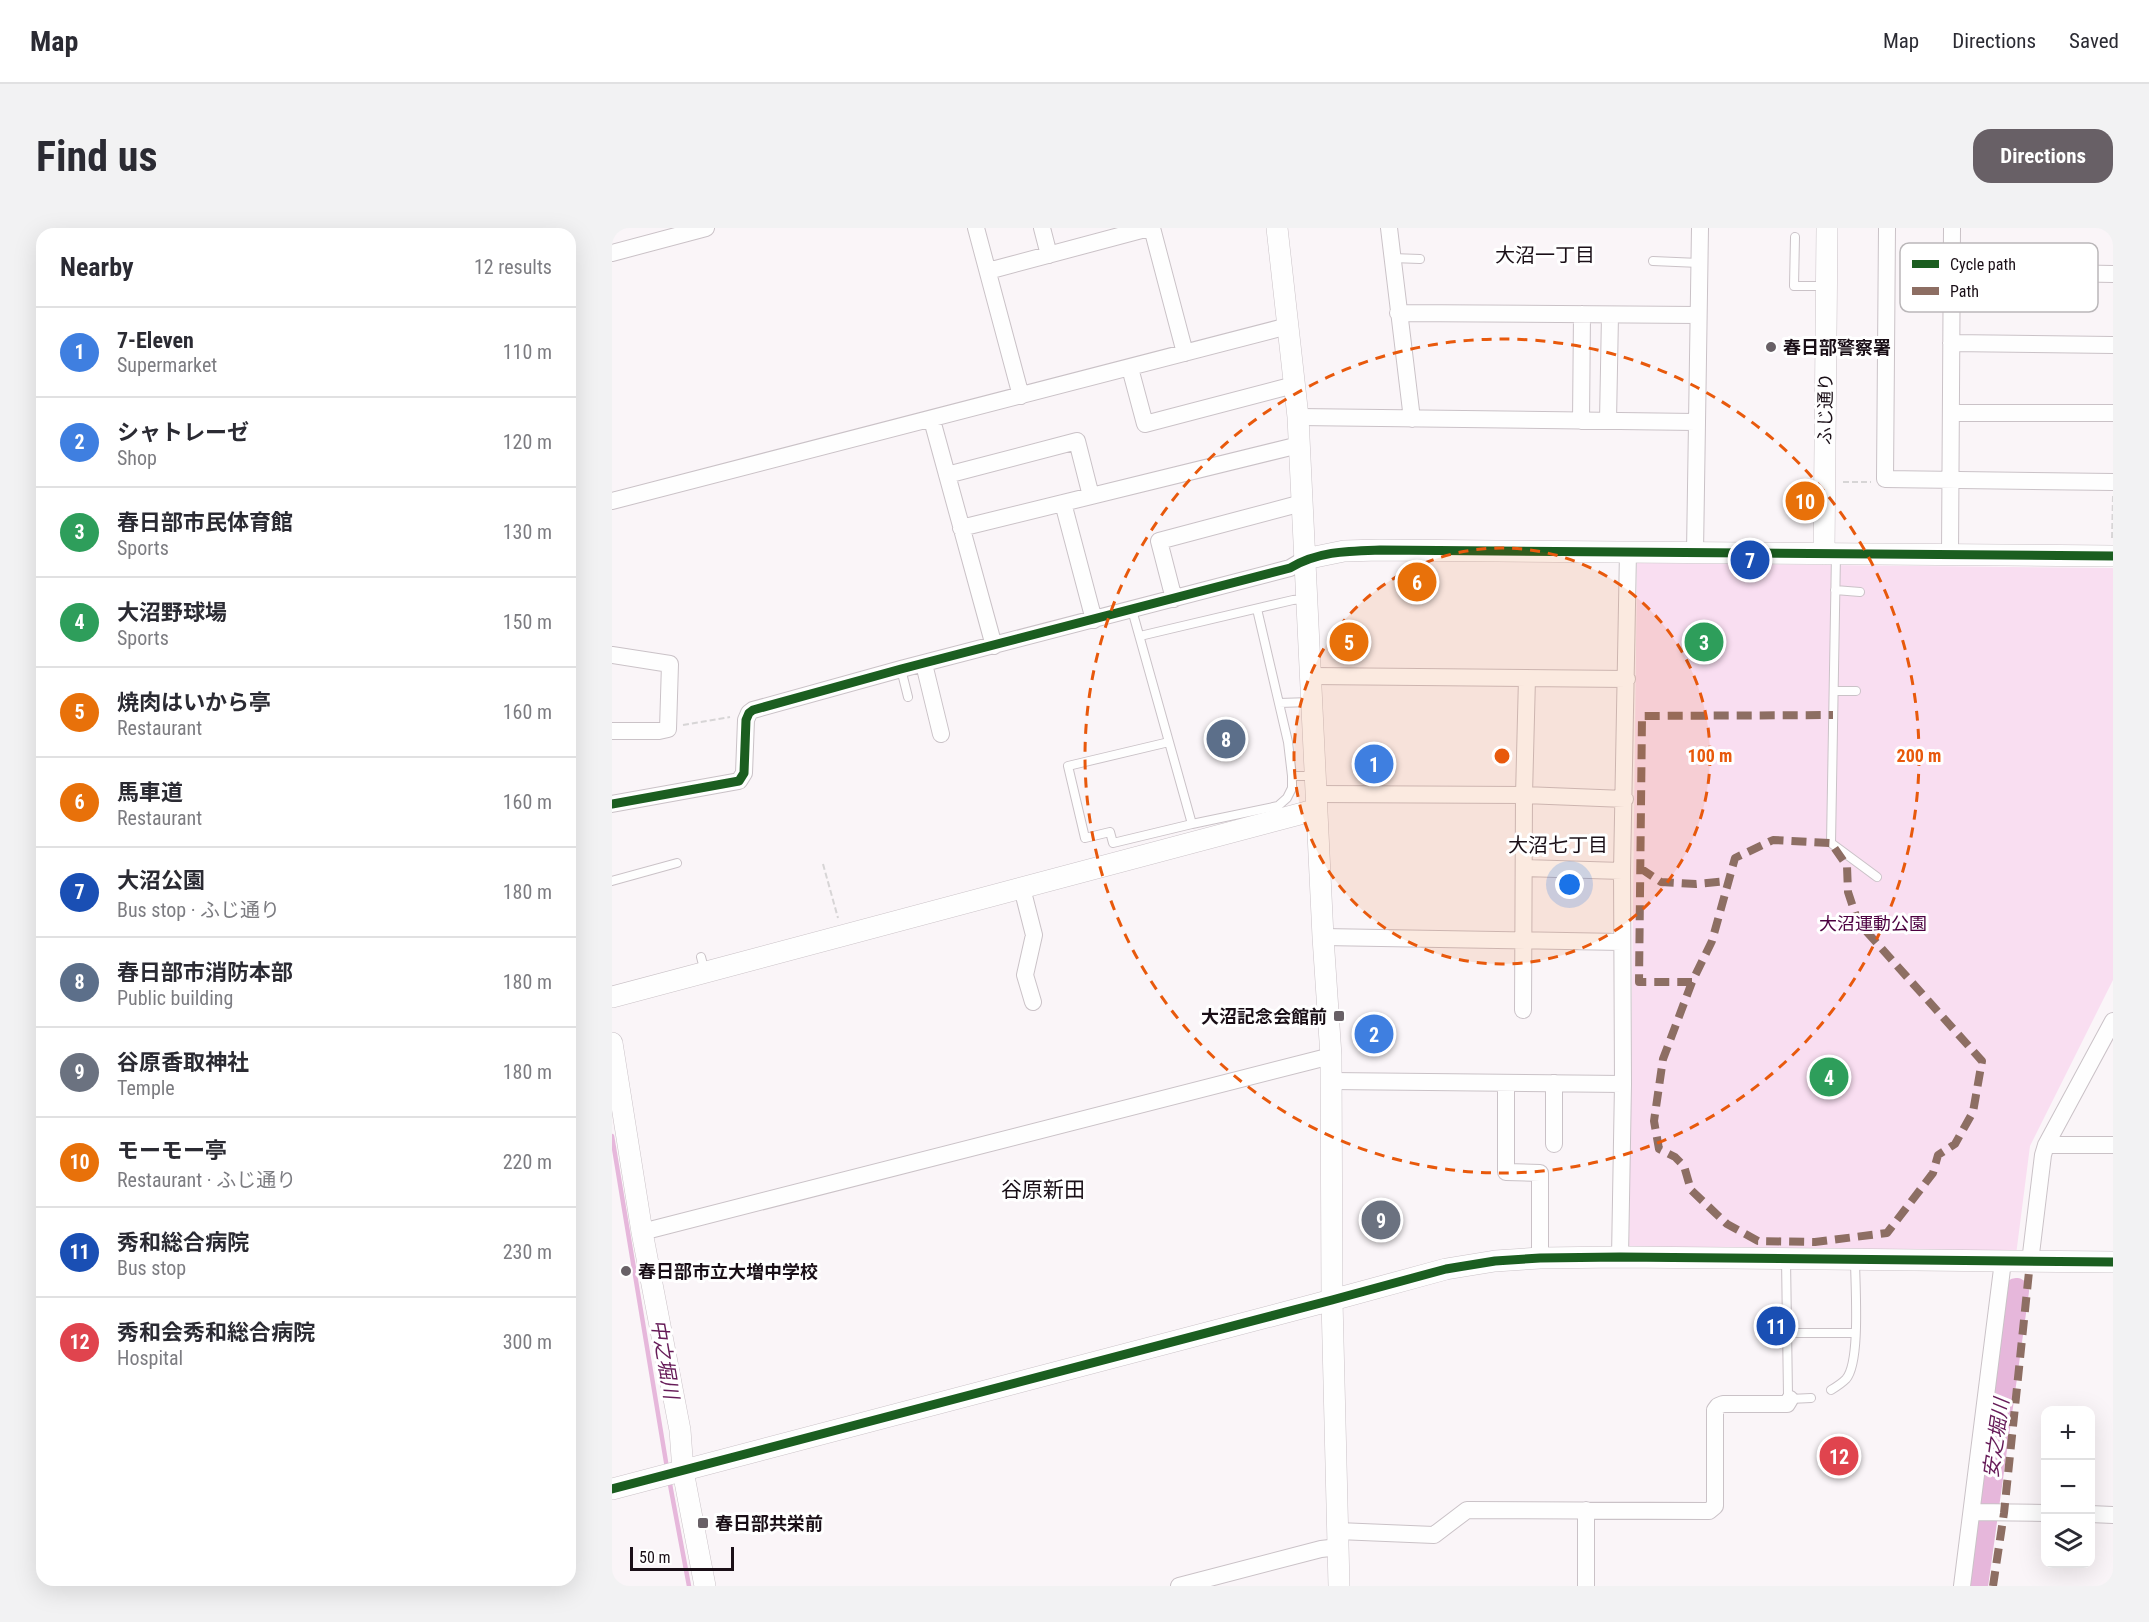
<!DOCTYPE html>
<html lang="en">
<head>
<meta charset="utf-8">
<style>
	body { margin:0; font-family:"Roboto Condensed","Noto Sans JP",sans-serif; background:#f2f2f3; color:#2b2b33 }
	.controls { position:absolute; right:18px; bottom:18px; display:grid; overflow:hidden; border-radius:12px; box-shadow:0 6px 24px #0002 }
	.controls button { width:54px; height:54px; display:grid; place-items:center; padding:0; border:0; border-bottom:2px solid #e1e1e2; background:#fff; color:#2b2b33; font:30px sans-serif }
	.scale { position:absolute; left:18px; bottom:15px; width:104px; box-sizing:border-box; padding-left:6px; border:3px solid #1a0f17; border-top:0; font-size:16px; line-height:21px; white-space:nowrap; color:#1a0f17; -webkit-text-stroke:4px #fff; paint-order:stroke }
	.you { position:absolute; left:958px; top:657px; width:21px; height:21px; margin:-15px; border:4px solid #fff; border-radius:50%; background:#1a73e8; box-shadow:0 0 0 9px #1a73e833 }
	.badge { display:grid; place-items:center; width:39px; height:39px; border-radius:50%; background:#686066; color:#fff; font-size:20px; font-weight:700 }
	.pin { position:absolute; translate:-50% -50%; border:3px solid #fff; box-shadow:0 2px 6px #0006 }
	.list { margin:0; padding:0; list-style:none }
	h2 { display:flex; justify-content:space-between; align-items:center; height:78px; margin:0; padding:0 24px; font-size:26px }
	h2 small { font-size:20px; font-weight:400; color:#7c7c81 }
	.list li { display:grid; grid-template-columns:39px 1fr auto; gap:18px; align-items:center; box-sizing:border-box; height:90px; padding:0 24px; border-top:2px solid #e1e1e2 }
	.list b { display:block; font-size:22px; white-space:nowrap }
	.list p { margin:0; font-size:20px; white-space:nowrap; color:#7c7c81 }
	.list em { font-size:20px; font-style:normal; color:#7c7c81 }
	.icon { flex:none; width:33px; height:33px; fill:none; stroke:currentColor; stroke-width:2; stroke-linecap:round; stroke-linejoin:round }
	.map { position:relative; flex:none; width:1501px; height:1358px; overflow:hidden; border-radius:18px }
	header { display:flex; align-items:center; gap:36px; box-sizing:border-box; height:84px; padding:0 30px; background:#fff; border-bottom:2px solid #e1e1e2 }
	header strong { font-size:28px }
	nav { display:flex; gap:33px; margin-inline-start:auto; font-size:21px }
	.intro { display:flex; align-items:center; justify-content:space-between; box-sizing:border-box; height:144px; padding:0 36px }
	h1 { margin:0; font-size:42px }
	.button { padding:15px 27px; border-radius:18px; background:#686066; color:#fff; font-size:21px; font-weight:700 }
	main { display:flex; gap:36px; padding:0 36px }
	aside { flex:1; background:#fff; border-radius:18px; box-shadow:0 6px 24px #0002 }
	.map>svg:first-child { display:block }
	.green { fill:#f9def1 }
	.lines { fill:none; stroke-linecap:round; stroke-linejoin:round }
	.stream { stroke:#e6b7db; stroke-width:4.5 }
	.river { stroke:#e6b7db; stroke-width:26 }
	.service-casing { stroke:#cac2c7; stroke-width:10 }
	.minor-casing { stroke:#cac2c7; stroke-width:18 }
	.tertiary-casing { stroke:#cac2c7; stroke-width:22 }
	.path { stroke:#d7d5d6; stroke-width:2; stroke-dasharray:6 3; stroke-linecap:butt }
	.service { stroke:#fefefe; stroke-width:8 }
	.minor { stroke:#fefefe; stroke-width:16 }
	.tertiary { stroke:#fefefe; stroke-width:21 }
	.quiet { stroke:#8d6e63; stroke-width:8; stroke-dasharray:15 8; stroke-linecap:butt }
	.cycleway-casing { stroke:#fff; stroke-width:13 }
	.cycleway { stroke:#1b5e20; stroke-width:9 }
	.ring { fill:none; stroke:#e8590c; stroke-width:3; stroke-dasharray:10 8 }
	.poi-dot { fill:#686066; stroke:#fff; stroke-width:2 }
	.labels { text-anchor:middle; dominant-baseline:central; stroke-width:6; stroke-linejoin:round; paint-order:stroke }
	.poi-label { font-size:18px; font-weight:bold; fill:#1a0f17; stroke:#fff; text-anchor:start }
	.street-label { font-size:18px; fill:#1a0f17; stroke:#fff }
	.park-label { font-size:18px; fill:#4c0040; stroke:#fff }
	.neighbourhood-label { font-size:20px; fill:#1a0f17; stroke:#fff }
	.water-label { font-size:20px; font-style:italic; fill:#661b58; stroke:#fff }
	.quarter-label { font-size:21px; fill:#1a0f17; stroke:#fff }
	.key { fill:#fff; stroke:#bab7b9; stroke-width:1.5 }
	.key-label { font-size:16px; fill:#1a0f17 }
	.centre { fill:#e8590c; stroke:#fff; stroke-width:3 }
	.ring-label { font-size:18px; text-anchor:middle; font-weight:bold; fill:#e8590c; stroke:#fff; stroke-width:6; stroke-linejoin:round; paint-order:stroke }
</style>
</head>
<body>
<header>
<strong>Map</strong>
<nav><a>Map</a><a>Directions</a><a>Saved</a></nav>
</header>
<div class="intro"><h1>Find us</h1><a class="button">Directions</a></div>
<main>
<aside>
<h2>Nearby<small>12 results</small></h2>
<ul class="list">
<li><span class="badge" style="background:#3f7fe0">1</span><div><b>7-Eleven</b><p>Supermarket</p></div><em>110 m</em></li>
<li><span class="badge" style="background:#3f7fe0">2</span><div><b>シャトレーゼ</b><p>Shop</p></div><em>120 m</em></li>
<li><span class="badge" style="background:#2e9e5b">3</span><div><b>春日部市民体育館</b><p>Sports</p></div><em>130 m</em></li>
<li><span class="badge" style="background:#2e9e5b">4</span><div><b>大沼野球場</b><p>Sports</p></div><em>150 m</em></li>
<li><span class="badge" style="background:#e8710a">5</span><div><b>焼肉はいから亭</b><p>Restaurant</p></div><em>160 m</em></li>
<li><span class="badge" style="background:#e8710a">6</span><div><b>馬車道</b><p>Restaurant</p></div><em>160 m</em></li>
<li><span class="badge" style="background:#1a4fb4">7</span><div><b>大沼公園</b><p>Bus stop · ふじ通り</p></div><em>180 m</em></li>
<li><span class="badge" style="background:#5c6f8a">8</span><div><b>春日部市消防本部</b><p>Public building</p></div><em>180 m</em></li>
<li><span class="badge" style="background:#6b7280">9</span><div><b>谷原香取神社</b><p>Temple</p></div><em>180 m</em></li>
<li><span class="badge" style="background:#e8710a">10</span><div><b>モーモー亭</b><p>Restaurant · ふじ通り</p></div><em>220 m</em></li>
<li><span class="badge" style="background:#1a4fb4">11</span><div><b>秀和総合病院</b><p>Bus stop</p></div><em>230 m</em></li>
<li><span class="badge" style="background:#e0444e">12</span><div><b>秀和会秀和総合病院</b><p>Hospital</p></div><em>300 m</em></li>
</ul>
</aside>
<div class="map">
<svg width="1501" height="1358" viewBox="0 0 1501 1358">
	<rect width="100%" height="100%" fill="#faf5f8"/>
	<path class="green" d="M1025 335 1501 340V752L1418 918 1404 1027 1017 1020Z"/>
	<g class="lines">
		<path class="stream" d="M0 908 55 1240
			M57 1251 77 1358"/>
		<path class="river" d="M1363 1358 1404 1063"/>
		<g class="service-casing">
			<path id="service" d="M1183 9 1182 58H1214
				M780 30 808 31
				M1041 33 1087 35
				M1224 326 1219 615 1265 649
				M1223 362 1248 364
				M520 382 580 596 666 578 675 570 680 560V548L676 514 645 381
				M528 408 681 372 694 371
				M289 441 296 469
				M1222 463H1244
				M667 475 699 474
				M557 514 456 538 473 610 498 604 501 615 580 596
				M680 548H703
				M0 653 65 635
				M89 729 93 744
				M1174 1031 1176 1167 1178 1171 1199 1170
				M1175 1105H1243
				M1219 1162C1224 1159 1230 1155 1234 1151 1249 1134 1243 1056 1243 1031"/>
		</g>
		<g class="minor-casing">
			<path id="minor" d="M364 0 409 168
				M430 0 437 27
				M540 0 573 125
				M777 0 800 191
				M1275 0 1273 251 1501 254
				M0 25 94 0
				M376 43 537 0
				M1339 43 1501 46
				M786 85 1086 87
				M1339 115 1501 117
				M518 140 533 196 682 157
				M1339 185H1501
				M686 189 1084 194
				M320 192 382 418
				M969 193 970 86
				M996 193 998 87
				M335 247 465 213 479 268
				M0 273 676 98
				M451 275 482 392
				M349 300 687 217
				M1083 324 1088 0
				M1338 327 1340 0
				M562 371 547 313 690 275
				M0 427 58 436 56 501 47 503H0
				M312 436 329 506
				M699 448 1015 451
				M704 566 912 567 1013 571
				M0 576 127 553 132 545 134 492 137 485 141 482 289 441 678 340 693 331
				M912 640 1010 643
				M410 660 422 707 413 747 421 774
				M711 709 1010 714
				M911 782 912 567 915 450
				M719 853 1011 856
				M894 855V944L928 945V1030
				M942 916V855
				M1434 917H1501
				M30 1004 719 828
				M1008 1029 1011 856 1010 643 1016 324
				M1418 1034 1431 927 1434 917 1501 793
				M1360 1284 1434 1285
				M1478 1286 1501 1287
				M726 1303 822 1307 855 1282 1097 1283 1103 1278V1182L1106 1178 1111 1176H1175L1178 1171
				M567 1358 709 1321 727 1319
				M974 1358V1282
				M1350 1358 1391 1033"/>
		</g>
		<g class="tertiary-casing">
			<path id="tertiary" d="M665 0 686 189 711 709 719 828 720 1072 727 1358
				M1212 326 1215 0
				M693 331 732 323 768 322 1501 328
				M0 769 695 584 705 583
				M0 815 30 1004 68 1202 71 1243 93 1358
				M0 1261 720 1072 834 1041 883 1033 928 1030 1008 1029 1501 1034"/>
		</g>
		<path class="path" d="M1231 254H1259
			M1500 310 1501 268
			M71 497 118 489
			M211 636 226 690"/>
		<use href="#service" class="service"/>
		<use href="#minor" class="minor"/>
		<use href="#tertiary" class="tertiary"/>
		<path class="quiet" d="M1028 640 1049 654 1084 656 1117 653
			M1080 754 1051 831 1042 893 1047 921 1063 929 1072 938 1079 962 1115 996 1146 1013 1203 1014 1275 1005 1321 945 1326 927 1343 916 1361 884 1370 833 1246 694 1236 664 1235 638 1219 615 1161 612 1123 630 1100 713 1080 754H1027L1030 488 1221 487
			M1381 1358 1392 1285 1418 1034"/>
		<g class="cycleway-casing">
			<path id="cycleway" d="M0 576 127 553 132 545 134 492 137 485 141 482 289 441 678 340C706 323 737 323 768 322L1501 328
				M0 1261 720 1072 834 1041 883 1033 928 1030 1008 1029 1501 1034"/>
		</g>
		<use href="#cycleway" class="cycleway"/>
	</g>
	<circle cx="890" cy="528" r="208" fill="#e8590c" fill-opacity=".12"/>
	<g class="ring">
		<circle cx="890" cy="528" r="208"/>
		<circle cx="890" cy="528" r="417"/>
	</g>
	<g class="poi-dot">
		<circle cx="1159" cy="119" r="6"/>
		<rect x="721" y="782" width="12" height="12" rx="3"/>
		<circle cx="14" cy="1043" r="6"/>
		<rect x="85" y="1289" width="12" height="12" rx="3"/>
	</g>
	<g class="labels">
		<g class="poi-label">
			<text x="1171" y="119">春日部警察署</text>
			<text x="715" y="788" text-anchor="end">大沼記念会館前</text>
			<text x="26" y="1043">春日部市立大増中学校</text>
			<text x="103" y="1295">春日部共栄前</text>
		</g>
		<g class="street-label">
			<text transform="translate(1213 181) rotate(-89)">ふじ通り</text>
		</g>
		<g class="park-label">
			<text x="1261" y="695">大沼運動公園</text>
		</g>
		<g class="neighbourhood-label">
			<text x="933" y="27">大沼一丁目</text>
			<text x="946" y="617">大沼七丁目</text>
		</g>
		<g class="water-label">
			<text transform="translate(53 1131) rotate(80)">中之堀川</text>
			<text transform="translate(1384 1210) rotate(-82)">安之堀川</text>
		</g>
		<g class="quarter-label">
			<text x="431" y="962">谷原新田</text>
		</g>
	</g>
	<rect x="1288" y="15" width="198" height="69" rx="9" class="key"/>
	<rect x="1300" y="32" width="27" height="8" fill="#1b5e20"/>
	<rect x="1300" y="59" width="27" height="8" fill="#8d6e63"/>
	<g class="key-label">
		<text x="1338" y="42">Cycle path</text>
		<text x="1338" y="69">Path</text>
	</g>
	<circle cx="890" cy="528" r="9" class="centre"/>
	<g class="ring-label">
		<text x="1098" y="534">100 m</text>
		<text x="1307" y="534">200 m</text>
	</g>
</svg>
<div class="controls">
<button>+</button>
<button>−</button>
<button><svg class="icon" aria-label="layers" viewBox="0 0 24 24"><path d="M12 4l9 5-9 5-9-5zM3 14l9 5 9-5"/></svg></button>
</div>
<div class="scale">50 m</div>
<div class="you"></div>
<div class="pin badge" style="left:762px;top:536px;background:#3f7fe0">1</div>
<div class="pin badge" style="left:762px;top:806px;background:#3f7fe0">2</div>
<div class="pin badge" style="left:1092px;top:414px;background:#2e9e5b">3</div>
<div class="pin badge" style="left:1217px;top:849px;background:#2e9e5b">4</div>
<div class="pin badge" style="left:737px;top:414px;background:#e8710a">5</div>
<div class="pin badge" style="left:805px;top:354px;background:#e8710a">6</div>
<div class="pin badge" style="left:1138px;top:332px;background:#1a4fb4">7</div>
<div class="pin badge" style="left:614px;top:511px;background:#5c6f8a">8</div>
<div class="pin badge" style="left:769px;top:992px;background:#6b7280">9</div>
<div class="pin badge" style="left:1193px;top:273px;background:#e8710a">10</div>
<div class="pin badge" style="left:1164px;top:1098px;background:#1a4fb4">11</div>
<div class="pin badge" style="left:1227px;top:1228px;background:#e0444e">12</div>
</div>
</main>
</body>
</html>
